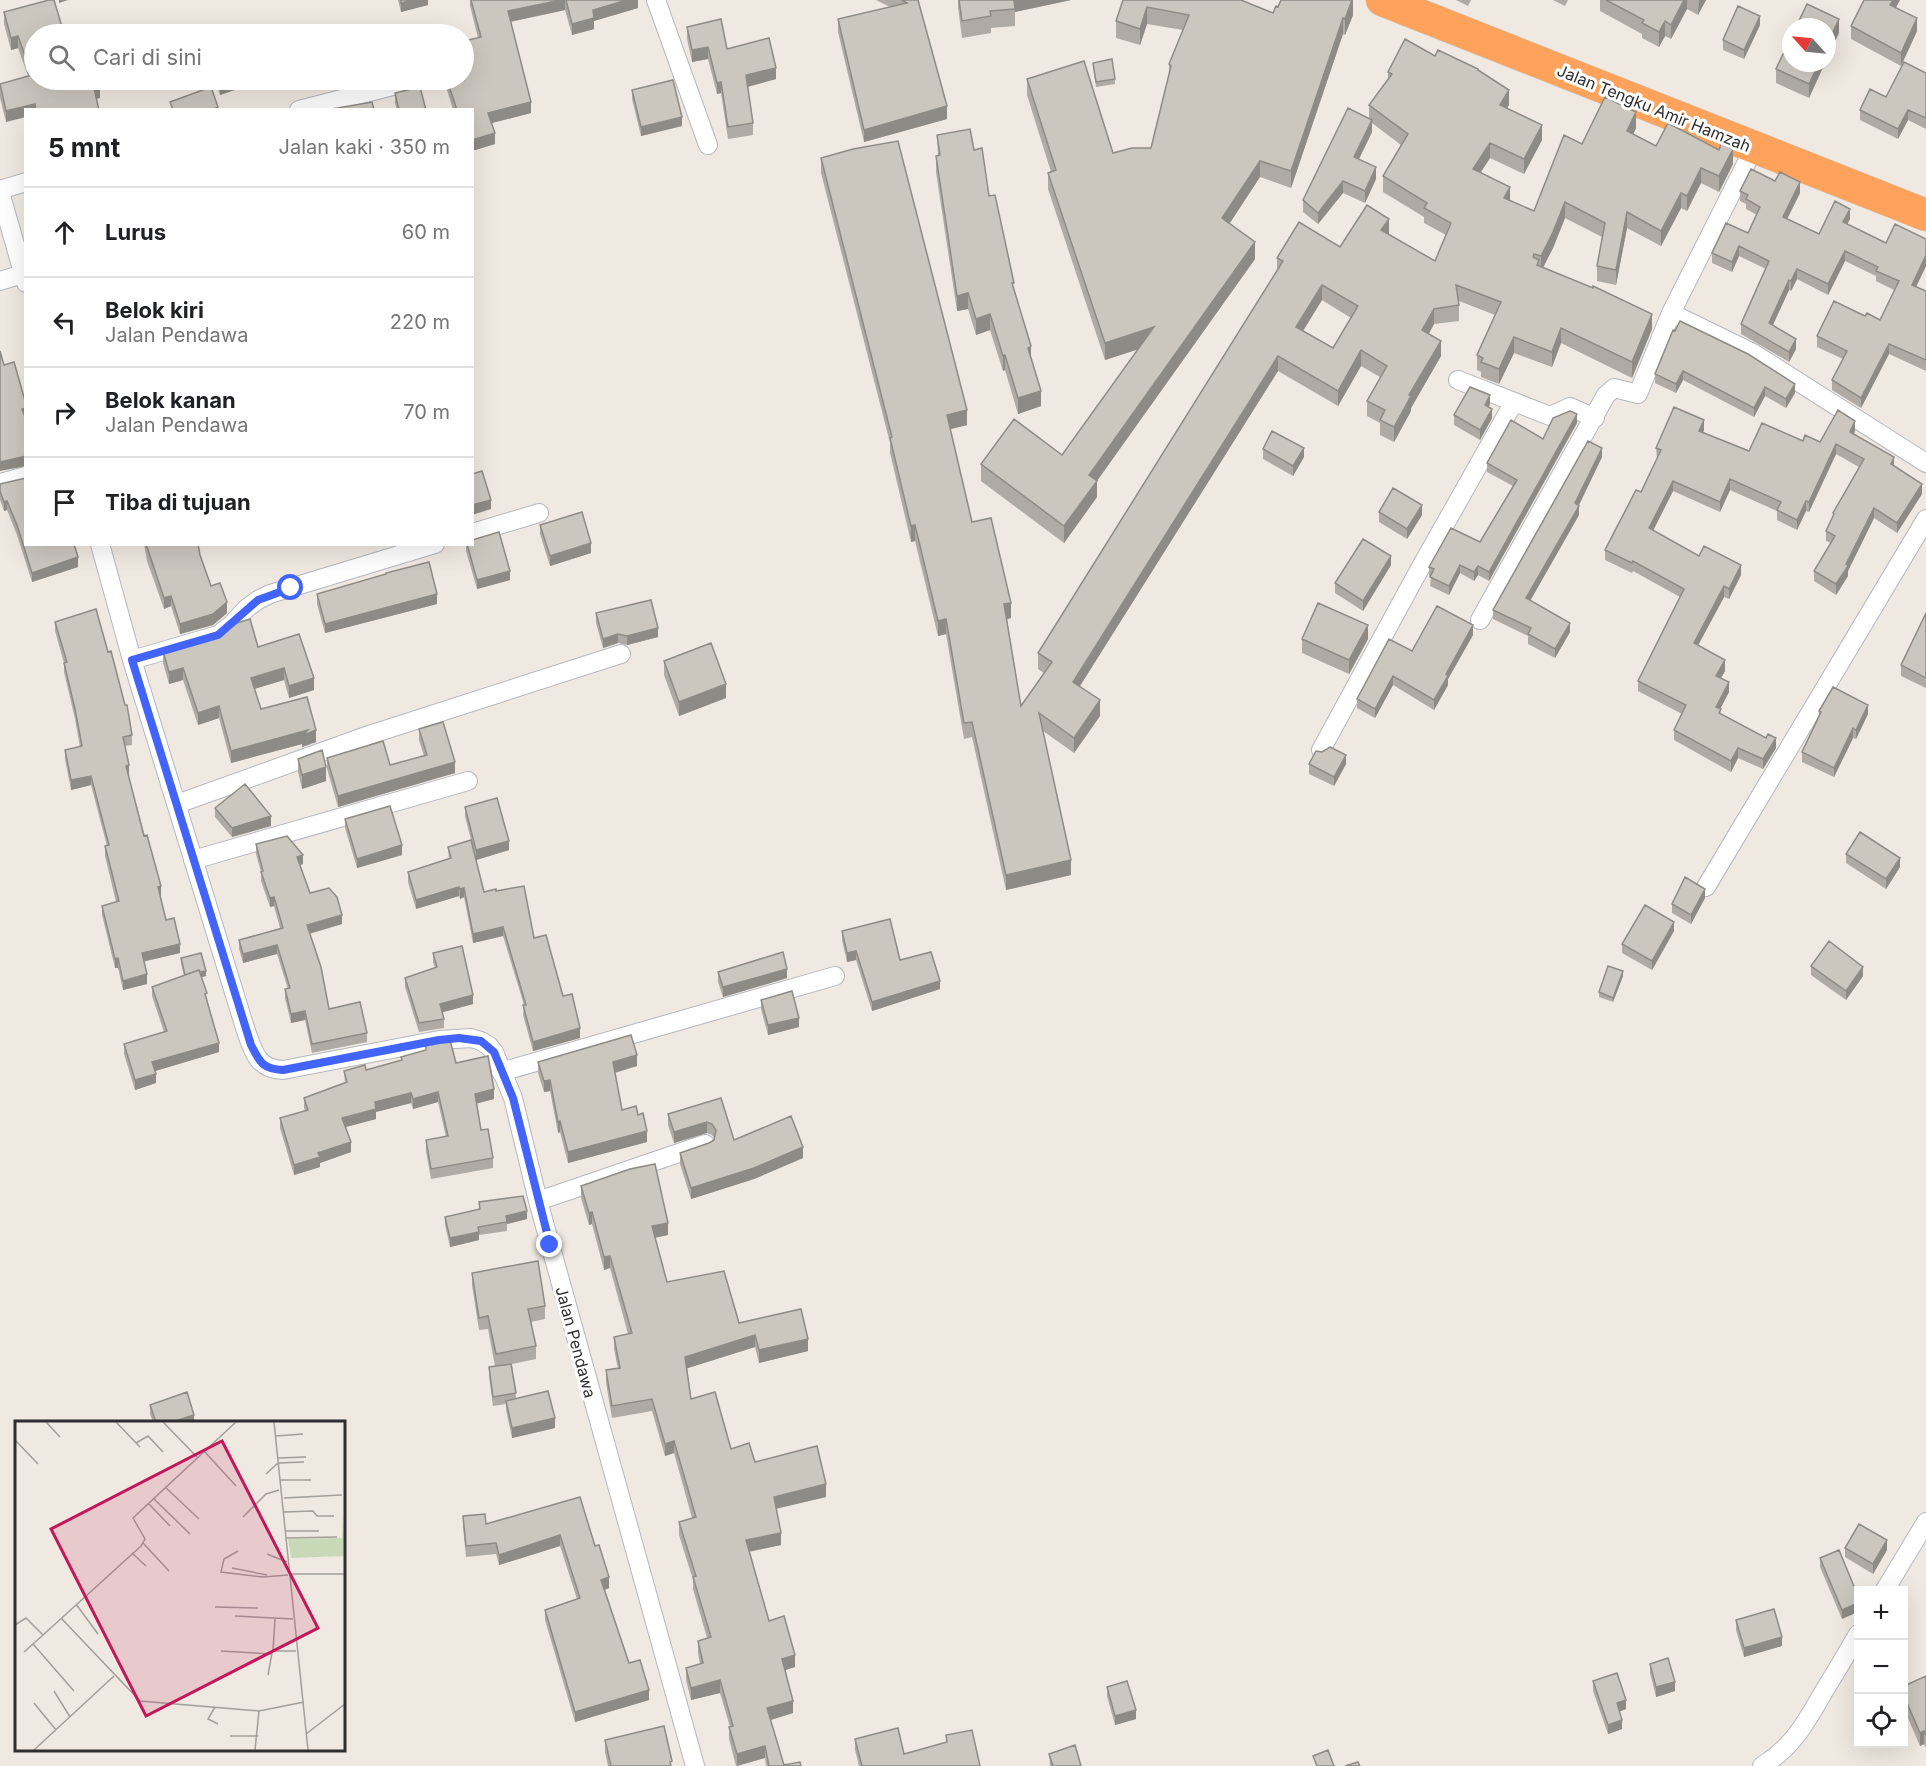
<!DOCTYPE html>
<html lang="id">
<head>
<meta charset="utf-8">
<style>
	body { margin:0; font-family:Inter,sans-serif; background:#f2f2f2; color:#202124 }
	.controls { position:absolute; right:18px; bottom:18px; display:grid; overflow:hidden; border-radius:0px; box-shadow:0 6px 24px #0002 }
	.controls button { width:54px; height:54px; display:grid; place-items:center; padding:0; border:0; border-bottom:2px solid #e0e0e0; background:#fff; color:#202124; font:30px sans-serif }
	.compass { position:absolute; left:1782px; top:18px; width:54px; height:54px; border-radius:50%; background:#fff; box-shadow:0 6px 24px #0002; rotate:297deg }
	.stop { position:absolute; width:18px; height:18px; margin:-14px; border:4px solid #4264fb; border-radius:50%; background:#fff }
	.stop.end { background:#4264fb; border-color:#fff; box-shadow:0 2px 6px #0008 }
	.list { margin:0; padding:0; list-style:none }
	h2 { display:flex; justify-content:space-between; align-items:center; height:78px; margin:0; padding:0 24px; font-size:26px }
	h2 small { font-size:20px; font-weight:400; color:#757577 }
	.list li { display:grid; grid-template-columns:39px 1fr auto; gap:18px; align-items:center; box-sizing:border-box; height:90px; padding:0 24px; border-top:2px solid #e0e0e0 }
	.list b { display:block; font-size:22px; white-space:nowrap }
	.list p { margin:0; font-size:20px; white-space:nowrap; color:#757577 }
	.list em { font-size:20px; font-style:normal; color:#757577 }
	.icon { flex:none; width:33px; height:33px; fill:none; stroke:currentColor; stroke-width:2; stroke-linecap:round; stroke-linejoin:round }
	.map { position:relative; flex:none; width:1926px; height:1766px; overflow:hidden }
	.search { position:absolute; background:#fff; box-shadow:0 6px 24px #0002; left:24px; top:24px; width:450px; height:66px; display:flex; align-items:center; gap:15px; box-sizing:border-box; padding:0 21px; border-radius:33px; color:#757577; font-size:22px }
	.panel { position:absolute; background:#fff; box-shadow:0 6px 24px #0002; left:24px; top:108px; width:450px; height:438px; border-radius:0px }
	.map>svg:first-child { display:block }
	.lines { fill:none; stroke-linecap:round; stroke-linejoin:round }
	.street-casing { stroke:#b4b7c1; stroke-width:20 }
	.highway-casing { stroke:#c9c9c9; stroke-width:33 }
	.street { stroke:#fff; stroke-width:18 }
	.highway { stroke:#ffa35c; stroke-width:32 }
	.wall { fill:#afaba4; fill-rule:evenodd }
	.shaded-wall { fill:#8e8b86 }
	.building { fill:#cbc7bf; stroke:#8e8b86; stroke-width:1.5; fill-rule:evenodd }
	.route { stroke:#4264fb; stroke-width:8 }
	.labels { text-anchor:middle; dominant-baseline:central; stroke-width:6; stroke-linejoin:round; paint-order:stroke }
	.street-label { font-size:16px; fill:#2e2e2e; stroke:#fff }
	.inset-road { fill:none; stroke:#a29e99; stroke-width:1.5 }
	.view { fill:#c2185b; fill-opacity:0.15; stroke:#c2185b; stroke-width:3 }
	.inset-edge { fill:none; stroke:#2e2e2e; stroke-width:3 }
</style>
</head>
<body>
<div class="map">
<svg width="1926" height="1766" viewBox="0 0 1926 1766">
	<rect width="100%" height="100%" fill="#efe9e1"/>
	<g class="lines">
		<g class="street-casing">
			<path id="street" d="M656 0 708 145
				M299 110 416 80
				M0 190 26 182
				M0 192 26 283
				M0 281 23 274
				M1671 313 1753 353 1926 463
				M1458 380 1550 416 1570 407 1595 418
				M0 483 26 476
				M472 533 539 513
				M100 544 132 660 245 1028C253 1050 256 1069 283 1070L439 1040 471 1038 481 1041 489 1046 494 1052 513 1098 538 1201 695 1766
				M1480 620 1606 395 1614 388 1638 394 1671 313 1754 148
				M132 660 218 635 230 626 247 608 258 600 270 594 435 544
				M1321 750 1418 572 1514 402
				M177 804 369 735 621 654
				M193 860 468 781
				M1706 887 1926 519
				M501 1072 835 976
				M538 1201 705 1144
				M1885 1590 1926 1522
				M1762 1766C1794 1746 1806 1722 1824 1691 1836 1672 1847 1653 1858 1634"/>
		</g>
		<g class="highway-casing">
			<path id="highway" d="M1382 0 1926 215"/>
		</g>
		<use href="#street" class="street"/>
		<use href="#highway" class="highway"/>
	</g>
	<path class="wall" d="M398 0H428V5L401 12Z
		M470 0H638V8L594 21V29L572 35 565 10 511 22 531 113 492 123 495 144 472 151V110H453L444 80H464L478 38 470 6Z
		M876 0H918L947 119 864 142 838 32V19L890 7Z
		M958 0H1071L1015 12V26L991 28V33L962 38 958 7Z
		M1123 0 1273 13 1278 7 1353 0V15L1345 35 1343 34 1291 188 1260 177 1229 224 1255 259 1097 481V497L1064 543 981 481V464L1062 455 1139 349 1105 360 1048 189V173L1051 172 1027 95V79L1113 153 1151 148 1169 76V64L1183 30 1147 24 1140 45 1116 38V21Z
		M1456 0H1471L1468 6Z
		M1553 0H1568L1565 6Z
		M1600 0H1706L1698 15 1687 9 1671 39 1665 36 1659 47 1642 38V34L1600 11Z
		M1896 8 1917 31 1901 66 1851 39V26Z
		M4 12 63 30 71 34H34L100 98 96 99 99 110H26L6 122 0 98V84L28 76 18 48 11 50 4 24Z
		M1760 25 1744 59 1723 50V40Z
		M687 27 727 49 776 79 748 87 753 123V135L728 139 721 93 717 94 708 59 692 62 687 39Z
		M1435 56 1478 71 1509 105 1507 108 1542 140 1524 174 1490 158 1481 172 1510 200 1534 211 1582 144 1636 128 1633 134 1656 146 1733 164 1719 192 1701 183 1687 211 1681 208 1661 246 1627 228 1616 285 1597 281V266L1602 237 1565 218 1553 248 1543 268 1652 329 1632 378 1561 343 1552 367 1514 353 1499 384 1481 377V372L1477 370V355L1495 315 1459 301V321L1434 324 1429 334 1441 356 1411 408V411L1394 442 1380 435V423L1367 416V401L1380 377 1361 366 1338 406 1278 371 1080 686 1100 716 1074 753 1043 731 1071 875 1006 890 972 737 964 739 946 634 938 636 915 541 911 542 890 453V443L821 173V158L967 425 950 429 972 522 1011 618 1007 619 1021 706 1044 673 1038 669V653L1277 271V258L1340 247 1388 234 1435 261 1446 235 1424 223V217L1383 192V176L1401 145 1372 123V132L1359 159 1376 179 1365 203 1343 193 1318 224 1303 212V200L1369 118V105L1388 79V72ZM1322 300 1351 318 1333 348 1303 331Z
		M1093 63 1115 79V84L1096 87Z
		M1791 63H1825L1809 98 1776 83V69Z
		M1926 73V129L1908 120 1898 139 1860 120V110L1886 97Z
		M215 80H243V87L220 95Z
		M632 90 682 126 641 136 632 99Z
		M395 93 426 110H397L395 103Z
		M937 135 974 150 989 196 1014 290 1031 360 1041 406 1018 414 1005 370 1003 371 990 330 976 335 968 309 957 311 936 172V156H938Z
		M1775 181 1800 193 1787 219 1819 234 1850 219 1847 224 1886 243 1926 239V266L1916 287 1926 291V371L1889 354 1861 408 1832 390V380L1843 359 1817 347V336L1865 316 1880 320 1894 290 1876 281V276L1845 261 1828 295 1797 279 1791 291 1789 290 1773 325 1796 349 1789 362 1741 334V324L1766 269 1739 256 1732 272 1712 263V253L1748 233 1757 215 1746 209V204L1740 201V191Z
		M1673 330 1795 393 1786 408 1765 396 1754 417 1683 380 1676 393 1655 383V374Z
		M1490 404 1489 407 1492 418 1480 440 1454 425V415Z
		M1577 423 1489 581 1478 575 1474 581 1460 573 1449 595 1430 586 1431 577 1429 576V567L1480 542 1513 486 1487 472V463Z
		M1704 430 1703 432 1749 451 1803 441 1820 442 1855 431 1854 434 1894 466 1922 494 1897 533 1874 518 1848 571V576L1836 595 1814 581V571L1831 543 1826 541V531L1833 517V513L1859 467 1836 454 1809 512 1806 511 1797 530 1777 520V511L1730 490 1720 512 1673 491 1653 530 1699 556 1741 575 1729 599 1724 597 1698 645 1725 671 1721 678 1729 692 1720 709 1721 715 1776 748 1763 769 1738 758 1731 772 1674 740V730L1682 714 1638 691V681L1680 597 1633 571 1632 573 1605 560V550L1641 492 1657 459 1656 448Z
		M1263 449 1304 457 1293 476 1263 459Z
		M1602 457 1579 505V515L1530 601 1570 632 1555 658 1528 644V636L1493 619V610Z
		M0 484 78 567 32 582 17 535 7 510 4 511 0 500Z
		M1379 512 1422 515 1407 539 1379 522Z
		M540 525 591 553 550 566 540 534Z
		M144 544H198L200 555 211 586 227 613 213 625 180 634 171 606 164 609 147 561Z
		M466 544H472L510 580 477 589 466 551Z
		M1391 565 1363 611 1335 593V583Z
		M317 594 437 604 325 633 317 604Z
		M596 613 658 637 627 645 618 643 603 648 596 623Z
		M1926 613V688L1901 676V665Z
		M55 622 132 735V745L125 746 129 774H128L161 895 160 896 166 920 180 953 144 961 147 984 123 990 118 968H115L102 915V906L116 902 105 856V846H107L91 785 71 790 65 759V750L80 747 75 719 64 672V663L55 631Z
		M1473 635 1448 679V685L1434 710 1393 685 1375 718 1357 708V699L1412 651Z
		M1302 639H1368L1349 674 1302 653Z
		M258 647 314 690 289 698 284 680 254 689 261 709 316 742 302 747V744L231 763 219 718 198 725 183 680 169 684 163 663V651Z
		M664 661 726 698 679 716 664 675Z
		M1819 711 1868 714 1856 739 1853 738 1834 777 1802 762V752L1819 715Z
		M419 729 455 773 338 807 327 769V758L390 765 424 756 419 740Z
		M1322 752 1346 764 1334 786 1309 774V764Z
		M298 759 326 781 302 789 298 772Z
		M465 807 509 850 476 860 465 816Z
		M215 808 271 826 232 837 215 817Z
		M345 819 402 855 357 868 345 828Z
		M256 844 303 864 300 865 310 893 342 924 310 934 329 1009 367 1033V1042L312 1053 305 1020 291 1023 285 998V989H288L277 954 243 963 239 949V940L280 928 274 906 270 907 261 881V872L256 854Z
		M448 847 484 892 496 891 534 938 563 996 580 1038 533 1051 523 1015 524 1005 503 936 473 943 464 897 460 899 459 896 416 909 408 882V872L449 859Z
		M1846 854 1900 867 1886 889 1846 863Z
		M1705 898 1691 924 1672 913V904Z
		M842 931 940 989 872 1011 856 960 847 962 842 940Z
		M1674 931 1652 970 1622 953V944Z
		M433 953 473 1004 442 1012 444 1019V1028L419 1032 405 987V978L435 968 433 962Z
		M181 958 206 976 202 977 219 1052 155 1071 156 1083 135 1090 124 1054V1044L164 1032 152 996V987L184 976 181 963Z
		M1811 966 1863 976 1846 1000 1811 975Z
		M718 972 787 978 723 997 718 982Z
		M1623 976 1613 1002 1599 997V992Z
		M761 1000 799 1027 768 1035 761 1009Z
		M401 1057 456 1063 494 1099 477 1103 481 1130 493 1158V1168L431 1179 426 1151V1140L446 1137 438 1102 413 1109 411 1103 376 1112V1119L346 1127 351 1152 320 1163V1167L294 1175 280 1128V1118L305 1111 304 1108V1098L345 1083 344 1071 366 1070 401 1061Z
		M538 1062 637 1066 615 1073 622 1110 638 1115 647 1142 568 1163 560 1132 558 1133 550 1091 544 1092 538 1073Z
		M721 1098 734 1140 803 1158 754 1179 691 1199 680 1164V1153L709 1143 714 1140V1138L712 1135 707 1133 674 1143 668 1125V1114Z
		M581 1186 668 1235 655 1238 667 1282 739 1323 808 1351 759 1363 755 1347 687 1368 691 1399 731 1449 755 1462 826 1497 776 1509 781 1545 749 1552 769 1621 795 1667 785 1670 793 1713 771 1720 784 1765 801 1766H766L765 1758 736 1766 729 1739V1727H730L720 1693 691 1700 686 1680V1668L700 1664 698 1653V1641L707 1638 693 1589V1580L679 1535V1522L692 1518 674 1453 665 1456 652 1411 612 1418 606 1383V1370L618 1369 614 1349V1337L628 1334 610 1268 604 1270 592 1224 589 1225 581 1198Z
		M479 1202 527 1219 507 1224V1231L479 1235V1240L450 1247 445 1225V1217L479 1209Z
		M472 1273 545 1306V1319L531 1322 536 1346V1359L512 1364 516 1398 555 1428 512 1438 506 1410V1404L493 1406 489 1377V1367L495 1366 488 1329 479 1330 472 1285Z
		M150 1405 194 1422H153L150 1414Z
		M580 1497 595 1546 609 1588 605 1590 629 1663 649 1700 575 1722 545 1620V1610L577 1599 560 1546 499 1565 496 1554 466 1557 463 1527V1516L486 1524Z
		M1845 1548 1887 1550 1873 1574 1845 1557Z
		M1820 1558 1858 1596 1842 1619 1820 1567Z
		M1736 1620 1782 1646 1744 1657 1736 1630Z
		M1650 1664 1675 1691 1656 1697 1650 1673Z
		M1926 1676V1748L1924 1744 1920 1746 1904 1709V1686Z
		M1593 1681 1626 1709 1619 1712 1622 1729 1608 1734 1593 1691Z
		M1107 1687 1136 1719 1115 1725 1107 1696Z
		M946 1735 980 1766H859L855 1750V1739L904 1754 946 1743Z
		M605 1740 672 1766H608L605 1752Z
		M1049 1754 1081 1766H1050Z"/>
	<path class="shaded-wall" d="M59 0H68L59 3Z
		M413 0H428V5L401 12V3Z
		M561 0H565V10L508 22V11Z
		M627 0H638V8L594 21V29L572 35V24L593 10Z
		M1014 0H1071L1015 12Z
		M1352 0H1353V15L1345 35V19Z
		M1684 0H1687V9L1671 39V25Z
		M1699 0H1706L1698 15Z
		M1893 0H1900L1890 19V5Z
		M1147 7V24L1140 45V29Z
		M1760 16V25L1744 59V50Z
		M1343 18V34L1291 188V171Z
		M1917 18V31L1901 66V53Z
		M1839 19V33L1827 59V45Z
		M1665 21V36L1659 47V32Z
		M18 36V48L11 50V38Z
		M708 47V59L692 62V50Z
		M1819 63H1825L1809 98V84Z
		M776 68V79L746 87V75Z
		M239 80H243V87L220 95V86Z
		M321 80H362L321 89Z
		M721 82V93L717 94V83Z
		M100 87V98L94 99V88Z
		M1509 90V105L1500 120V105Z
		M531 102V113L488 124V113Z
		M35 104V110H26V117L6 122V111Z
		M947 106V119L864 142V130Z
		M1908 110V120L1898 139V129Z
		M1636 112V128L1627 147V131Z
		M682 117V126L641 136V127Z
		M1372 120V132L1354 169V157Z
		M1542 125V140L1524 174V159Z
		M495 133V144L472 151V140Z
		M1490 143V158L1473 184V169Z
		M1733 149V164L1719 192V176Z
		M1260 161V177L1222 235V218Z
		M1376 167V179L1365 203V191Z
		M1701 168V183L1687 211V196Z
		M1343 181V193L1318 224V213Z
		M1800 182V193L1783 227V217Z
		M1510 187V202L1504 198Z
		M1681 193V208L1661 246V231Z
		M1565 202V218L1553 248 1541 271V256Z
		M1850 209V219L1843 233V222Z
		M1627 212V228L1616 285V270Z
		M1389 219V234L1381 246V230Z
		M1255 242V259L1089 492V475Z
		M1739 246V256L1732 272V262Z
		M1845 251V261L1828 295V284Z
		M1926 255V266L1912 295V285Z
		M1797 269V279L1791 291V281Z
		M1789 280V290L1769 333V323Z
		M1322 285V300L1296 342V327Z
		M968 293V309L957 311V296Z
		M1434 309V324L1422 345V330Z
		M990 314V330L976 335V319Z
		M1652 314V329L1632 378V362Z
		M1154 327V344L1105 360V343Z
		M1561 328V343L1552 367V352Z
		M1514 337V353L1499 384V369Z
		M1796 339V349L1789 362V352Z
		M1441 341V356L1411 408V411L1394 442V427L1409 395Z
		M1889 344V354L1861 408V398Z
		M1031 346V362L1028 348Z
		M1361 350V366L1338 406V391Z
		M1005 355V370L1003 371V356Z
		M1278 356V371L1073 697V682Z
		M1683 371V380L1676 393V384Z
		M1795 384V393L1786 408V399Z
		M1765 387V396L1754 417V408Z
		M1041 391V406L1018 414V398Z
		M1490 395V404L1485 414V405Z
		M26 408V418L22 419V409Z
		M1492 409V418L1480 440V430Z
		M967 410V425L947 430V415Z
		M1577 414V423L1489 581V572Z
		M1704 420V430L1699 441V431Z
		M1855 421V431L1850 442V432Z
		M1836 444V454L1809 512V502Z
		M1304 448V457L1293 476V466Z
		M1602 448V457L1577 509 1579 506V515L1526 608V598L1575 503Z
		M26 456V466L0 471V462Z
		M1894 457V467L1891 464Z
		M1730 479V490L1720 512V502Z
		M1097 481V497L1064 543V526Z
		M1673 481V491L1649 539V528Z
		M1922 484V494L1897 533V523Z
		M491 500V509L472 515V505Z
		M7 501V510L4 511V502Z
		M1806 501V511L1797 530V520Z
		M1422 505V515L1407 539V529Z
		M1874 508V518L1848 571V576L1836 595V584Z
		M915 525V541L911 542V526Z
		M591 543V553L550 566V556Z
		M1391 556V565L1363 611V601Z
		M78 557V567L32 582V573Z
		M1460 565V573L1449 595V586Z
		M1741 565V575L1729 599V589Z
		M1478 566V575L1474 581V572Z
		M510 571V580L477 589V580Z
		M1724 586V597L1694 653V643Z
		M437 594V604L325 633V624Z
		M171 596V606L164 609V598Z
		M227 602V613L213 625 180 634V624Z
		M1011 603V618L1004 620V604Z
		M946 619V634L938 636V621Z
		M1570 623V632L1555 658V649Z
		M1368 625V639L1349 674V660Z
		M1473 625V635L1448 679V685L1434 710V700L1446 674Z
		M658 628V637L627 645V636Z
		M618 634V643L603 648V639Z
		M1725 660V671L1716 686V676Z
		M183 668V680L169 684V672Z
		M284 668V680L251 690V678Z
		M1393 676V685L1375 718V709Z
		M314 678V690L289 698V686Z
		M1729 682V692L1716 717V707Z
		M726 684V698L679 716V702Z
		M1100 700V716L1074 753V738Z
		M1868 705V714L1856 739V730Z
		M219 706V718L198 725V713Z
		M1853 728V738L1834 777V768Z
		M308 730H316V742L302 747V744L231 763V751Z
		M1776 738V748L1763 769V759Z
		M1738 748V758L1731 772V761Z
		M1346 755V764L1334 786V777Z
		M455 762V773L338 807V796Z
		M129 765V774L126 775V766Z
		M326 767V781L302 789V775Z
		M91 776V785L71 790V780Z
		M271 816V826L232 837V828Z
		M509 841V850L476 860V850Z
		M402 845V855L357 868V859Z
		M303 855V864L297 866V857Z
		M1900 858V867L1886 889V879Z
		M1071 860V875L1006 890V875Z
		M161 886V895L158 896V887Z
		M459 887V896L416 909V900Z
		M464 888V897L460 899V889Z
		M1705 889V898L1691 924V915Z
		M274 897V906L270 907V898Z
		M342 915V924L307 934V925Z
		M1674 922V931L1652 970V961Z
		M503 927V936L473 943V934Z
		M180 944V953L142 962V953Z
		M277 945V954L243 963V954Z
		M856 951V960L847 962V953Z
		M118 958V968H115V959Z
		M1863 967V976L1846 1000V991Z
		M787 969V978L723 997V987Z
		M206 971V976L186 981V976Z
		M1623 971V976L1613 1002V998Z
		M147 974V984L123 990V981Z
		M940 981V989L872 1011V1002Z
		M473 995V1004L440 1013V1004Z
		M305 1011V1020L291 1023V1014Z
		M799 1018V1027L768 1035V1025Z
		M580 1028V1038L533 1051V1042Z
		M219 1043V1052L152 1072V1062Z
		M637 1055V1066L613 1073V1062Z
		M156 1074V1083L135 1090V1080Z
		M550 1080V1091L544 1092V1081Z
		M494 1089V1099L475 1104V1094Z
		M438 1092V1102L413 1109V1099Z
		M411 1093V1103L376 1112V1119L342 1128V1118L375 1102Z
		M560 1121V1132L558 1133V1122Z
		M707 1122V1133L674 1143V1132Z
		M647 1131V1142L568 1163V1152Z
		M351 1142V1152L320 1163V1167L294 1175V1165L318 1153Z
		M803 1147V1158L754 1179 691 1199V1188Z
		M527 1211V1219L507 1224 506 1216Z
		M592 1212V1224L589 1225V1213Z
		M668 1223V1235L652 1238V1226Z
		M479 1232V1240L450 1247V1238Z
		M610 1256V1268L604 1270V1257Z
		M755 1335V1347L685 1369V1357Z
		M808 1339V1351L759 1363V1350Z
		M194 1415V1422H172Z
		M555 1418V1428L512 1438V1428Z
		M674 1441V1453L665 1456V1444Z
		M826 1484V1497L774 1509V1497Z
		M781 1533V1545L746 1552V1540Z
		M560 1535V1546L499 1565V1555Z
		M1887 1540V1550L1873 1574V1564Z
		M609 1577V1588L601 1591V1580Z
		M1858 1603V1612L1842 1619V1610Z
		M1782 1637V1646L1744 1657V1648Z
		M795 1655V1667L782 1671V1659Z
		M720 1680V1693L691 1700V1688Z
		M1675 1682V1691L1656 1697V1687Z
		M649 1690V1700L575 1722V1712Z
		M1626 1700V1709L1617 1712V1703Z
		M793 1701V1713L767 1721V1708Z
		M1136 1710V1719L1115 1725V1716Z
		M1622 1720V1729L1608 1734V1725Z
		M1924 1731V1744L1920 1746V1733Z
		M765 1746V1758L737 1766V1754Z"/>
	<path class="building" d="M49 0H54L63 30 69 27 71 34H34V80H98L100 87 94 88 99 110H36L35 104 6 111 0 84 32 75 18 36 11 38 4 12Z
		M401 0H413L401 3Z
		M471 0H561L508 11 531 102 488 113 495 133 472 140V110H457L447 80H464V41L481 37Z
		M566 0H627L593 10 594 18 572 24Z
		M902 0H918L947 106 864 130 838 19 907 3Z
		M959 0H1014L1015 9 990 11 991 16 962 21Z
		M1123 0H1241L1273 13 1276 6 1278 7 1281 0H1352L1345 19 1343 18 1291 171 1260 161 1222 218 1255 242 1089 475 1097 481 1064 526 981 464 1014 419 1062 455 1154 327 1105 343 1048 173 1056 170 1027 79 1084 61 1113 153 1132 148H1151L1171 66 1169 64 1189 15 1147 7 1140 29 1116 21Z
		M1606 0H1684L1671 25 1665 21 1659 32 1642 23 1644 20Z
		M1864 0H1893L1890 5 1917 18 1901 53 1851 26Z
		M1807 4 1839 19 1827 45V27H1796Z
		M1738 6 1760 16 1744 50 1723 40Z
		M721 19 727 49 769 38 776 68 746 75 753 123 728 127 721 82 717 83 708 47 692 50 687 27Z
		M196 25 198 34H152Z
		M227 30 229 34H214Z
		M1791 37V63H1819L1809 84 1776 69Z
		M1405 39 1435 56 1438 50 1478 69V70L1509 90 1500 105 1542 125 1524 159 1490 143 1473 169 1510 187 1504 198 1534 211 1564 135 1582 144 1605 97 1636 112 1627 131 1656 146 1668 123 1719 150 1721 144 1733 149 1719 176 1701 168 1687 196 1681 193 1661 231 1627 212 1616 270 1597 266 1605 223 1565 202 1553 232 1541 256 1534 254 1533 257 1539 260 1537 265 1593 288V286L1652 314 1632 362 1561 328 1552 352 1514 337 1499 369 1481 362 1483 358 1477 355 1501 302 1456 285 1459 305 1434 309 1422 330 1441 341 1409 395 1411 396 1394 427 1380 420 1385 410 1367 401 1387 366 1361 350 1338 391 1278 356 1073 682 1100 700 1074 738 1039 713 1071 860 1006 875 972 722 964 723 946 619 938 621 915 525 911 526 890 438 892 437 821 158 853 149 898 141 967 410 947 415 972 522 991 518 1011 603 1004 604 1021 706 1052 662 1038 653 1283 261 1277 258 1299 222 1340 247 1367 205 1389 219 1381 230 1435 261 1451 223 1424 208 1427 203 1383 176 1408 134 1369 105 1392 74 1388 72ZM1322 285 1358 306 1333 348 1296 327Z
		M1112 59 1115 79 1096 82 1093 63Z
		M1904 62 1926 73V118L1908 110 1898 129 1860 110 1870 89 1886 97Z
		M218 80H239L220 86Z
		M673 80 682 117 641 127 632 90Z
		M211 87 218 107 212 110H173L170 102Z
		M420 87 426 110H399L395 93Z
		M372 102 374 110H326Z
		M1348 108 1372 120 1354 157 1376 167 1365 191 1343 181 1318 213 1303 200Z
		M970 129 974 150 982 148 989 196 995 195 1014 283H1012L1031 346 1028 348 1041 391 1018 398 1005 355 1003 356 990 314 976 319 968 293 957 296 936 156 940 155 937 135Z
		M1751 169 1775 181 1780 172 1800 182 1783 217 1819 234 1835 201 1850 209 1843 222 1886 243 1895 224 1926 239V255L1912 285 1926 291V360L1889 344 1861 398 1832 380 1847 351 1817 336 1834 301 1865 316 1867 313 1880 320 1899 281 1876 271 1878 267 1845 251 1828 284 1797 269 1791 281 1789 280 1769 323 1796 339 1789 352 1741 324 1769 261 1739 246 1732 262 1712 253 1726 223 1748 233 1760 207 1746 199 1748 195 1740 191Z
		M1680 321 1748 354 1795 384 1786 399 1765 387 1754 408 1683 371 1676 384 1655 374 1673 330 1675 331Z
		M0 351 4 365 14 362 26 404V408L22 409 26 420V456L0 462Z
		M1470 387 1490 395 1485 405 1492 409 1480 430 1454 415Z
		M1674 407 1704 420 1699 431 1749 451 1762 423 1803 441 1805 435 1820 442 1838 410 1855 421 1850 432 1894 457 1891 464 1922 484 1897 523 1874 508 1846 564 1848 566 1836 584 1814 571 1835 536 1826 531 1834 514 1833 513 1864 459 1836 444 1809 502 1806 501 1797 520 1777 510 1781 502 1730 479 1720 502 1673 481 1649 528 1699 556 1704 546 1741 565 1729 589 1724 586 1694 643 1725 660 1716 676 1729 682 1716 707 1721 709 1719 713 1766 738 1768 734 1776 738 1763 759 1738 748 1731 761 1674 730 1686 705 1638 681 1684 589 1633 561 1632 563 1605 550 1636 490 1641 492 1661 450 1656 448Z
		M1570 411 1577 414 1489 572 1478 566 1474 572 1460 565 1449 586 1430 577 1434 569 1429 567 1451 528 1480 542 1517 480 1487 463 1511 420 1543 439 1553 418Z
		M1272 431 1304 448 1293 466 1263 449Z
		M1588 441 1602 448 1575 503 1579 506 1526 598 1570 623 1555 649 1528 634 1531 628 1493 610Z
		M482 471 491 500 472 505V474Z
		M26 478V544H74L78 557 32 573 17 525 7 501 4 502 0 491V484Z
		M1393 488 1422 505 1407 529 1379 512Z
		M582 512 591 543 550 556 540 525Z
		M499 532 510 571 477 580 467 544H472V540Z
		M1363 539 1391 556 1363 601 1335 583Z
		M146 544H198L200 555 211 586 220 583 227 602 213 614 180 624 171 596 164 598Z
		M429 562 437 594 325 624 317 594 386 574V573Z
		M651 600 658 628 627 636 618 634 603 639 596 613Z
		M1318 603 1368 625 1349 660 1302 639Z
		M1437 606 1473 625 1446 674 1448 676 1434 700 1393 676 1375 709 1357 699 1389 639 1412 651Z
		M96 609 108 652 111 651 125 705H127L132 735 123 737 129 765 126 766 144 836 147 835 161 886 158 887 166 920 174 918 180 944 142 953 147 974 123 981 118 958 115 959 102 906 119 901 105 846 109 845 91 776 71 780 65 750 82 746 75 709 64 663 67 662 55 622Z
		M1926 613V678L1901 665Z
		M250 619 258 647 299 634 314 678 289 686 284 668 251 678 261 709 307 697 316 730 302 736 308 730 231 751 219 706 198 713 183 668 169 672 163 651 222 634 237 623Z
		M711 643 726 684 679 702 664 661Z
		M1833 687 1868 705 1856 730 1853 728 1834 768 1802 752 1821 712 1819 711Z
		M443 722 455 762 338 796 327 758 383 741 390 765 427 755 419 729Z
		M1330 747 1346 755 1334 777 1309 764 1316 751 1322 752Z
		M322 750 326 767 302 775 298 759Z
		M245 784 271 816 232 828 215 808Z
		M497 798 509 841 476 850 465 807Z
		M390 806 402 845 357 859 345 819Z
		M1860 832 1900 858 1886 879 1846 854Z
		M287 836 303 855 297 857 310 893 329 888 337 897 342 915 307 925 321 967 329 1009 360 1002 367 1033 312 1044 305 1011 291 1014 285 989 290 988 277 945 243 954 239 940 283 928 274 897 270 898 261 872 263 871 256 844Z
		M471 840 484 892 496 889V891L524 886 534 938 546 935 563 996 572 994 580 1028 533 1042 523 1005H526L503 927 473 934 464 888 460 889 459 887 416 900 408 872 451 858 448 847Z
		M1685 877 1705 889 1691 915 1672 904Z
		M1645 905 1674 922 1652 961 1622 944Z
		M890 919 900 960 931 952 940 981 872 1002 856 951 847 953 842 931Z
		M1829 941 1863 967 1846 991 1811 966Z
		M462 946 473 995 440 1004 444 1019 419 1023 405 978 437 967 433 953Z
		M783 952 787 969 723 987 718 972Z
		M201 953 206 971 200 972 199 970 185 975 181 958Z
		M1608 966 1623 971 1613 998 1599 992Z
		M199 970 207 993 205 994 219 1043 152 1062 156 1074 135 1080 124 1044 167 1031 152 987Z
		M792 991 799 1018 768 1025 761 1000Z
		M631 1035 637 1055 613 1062 622 1110 636 1106 638 1115 643 1113 647 1131 568 1152 560 1121 558 1122 550 1080 544 1081 538 1062Z
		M450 1040 456 1063 488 1056 494 1089 475 1094 481 1130 488 1129 493 1158 431 1169 426 1140 448 1136 438 1092 413 1099 411 1093 375 1102 376 1109 342 1118 351 1142 318 1153 320 1157 294 1165 280 1118 308 1110 304 1098 347 1082 344 1071 365 1065 366 1070 402 1060 401 1057 426 1050V1044Z
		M721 1098 734 1140 791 1116 803 1147 754 1168 691 1188 680 1153 709 1143 714 1140 716 1130 712 1124 707 1122 674 1132 668 1114Z
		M655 1164 668 1223 652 1226 667 1282 724 1271 739 1323 801 1309 808 1339 759 1350 755 1335 685 1357 691 1399 715 1392 731 1449 749 1443 755 1462 817 1446 826 1484 774 1497 781 1533 746 1540 769 1621 784 1616 795 1655 782 1659 793 1701 767 1708 784 1765 800 1762 801 1766H769L765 1746 737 1754 729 1727 733 1726 720 1680 691 1688 686 1668 703 1663 698 1641 711 1637 693 1577 696 1576 679 1522 696 1517 674 1441 665 1444 652 1399 612 1406 606 1370 620 1368 614 1337 632 1333 610 1256 604 1257 592 1212 589 1213 581 1186 630 1169Z
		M523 1196 527 1211 506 1216 507 1222 478 1227 479 1232 450 1238 445 1217 480 1209 479 1202Z
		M538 1261 545 1306 528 1309 536 1346 496 1354 488 1316 479 1318 472 1273Z
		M511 1364 516 1393 493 1397 489 1367Z
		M548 1391 555 1418 512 1428 506 1401Z
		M187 1392 194 1415 172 1422H156L150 1405Z
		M580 1497 595 1546 599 1545 609 1577 601 1580 629 1663 640 1660 649 1690 575 1712 545 1610 580 1598 560 1535 499 1555 496 1543 466 1546 463 1516 485 1514 486 1524Z
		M1859 1524 1887 1540 1873 1564 1845 1548Z
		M1839 1550 1858 1596V1603L1842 1610 1820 1558Z
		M1774 1609 1782 1637 1744 1648 1736 1620Z
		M1668 1658 1675 1682 1656 1687 1650 1664Z
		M1617 1673 1626 1700 1617 1703 1622 1720 1608 1725 1593 1681Z
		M1926 1676V1735L1924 1731 1920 1733 1904 1696V1686Z
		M1127 1681 1136 1710 1115 1716 1107 1687Z
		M664 1726 672 1761 670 1762 671 1766H611L605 1740Z
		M898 1728 904 1754 947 1742 946 1735 972 1730 980 1766H862L855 1739Z
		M1075 1745 1081 1766H1053L1049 1754Z
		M1328 1750 1334 1766H1317L1313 1756Z
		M1358 1762 1360 1766H1345Z"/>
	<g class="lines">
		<path class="route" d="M291 588 258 600 218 635 132 660 251 1045C260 1062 262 1069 283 1070L439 1040 459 1038 481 1041 494 1052 513 1098 550 1245"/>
	</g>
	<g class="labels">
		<g class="street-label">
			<text transform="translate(1654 108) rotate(22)">Jalan Tengku Amir Hamzah</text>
			<text transform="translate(576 1342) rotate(75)">Jalan Pendawa</text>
		</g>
	</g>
	<g transform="translate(15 1421)">
		<rect width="330" height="330" fill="#efe9e1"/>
		<path d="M328 92 330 135 276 137 273 118 327 117Z" fill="#c8d9b8"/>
		<path class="inset-road" d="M31 1 45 16M101 1 125 26M148 1 182 36M259 1 293 329M261 15 288 13M0 19 23 43M121 22 133 15 148 31M189 30 221 65M263 37 291 36M251 53 263 42 289 41M265 59H296M150 66 184 98M138 77 175 113M269 77 327 74M133 82 155 105M269 91 298 90 302 95H319M228 96 251 73 264 69M271 110H304M271 117 322 116M128 122 154 150M223 130 209 138 206 151 248 156 273 154M117 132 131 145M252 133 272 141M217 147 252 154M275 153H330M61 183 83 213M200 186 243 187M220 195 278 198M46 197 125 280 244 290 289 281M260 198 258 230H281M0 204 11 197 28 214 126 125 130 118 118 97 221 1M18 223 59 270M206 230 256 233M9 231 28 214M253 254 257 232M39 270 55 296M19 282 41 309M200 286 193 298 203 303M291 313 330 283M215 315H243M19 329 99 255M240 329 244 290"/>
		<path class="view" d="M207 20 303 207 131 295 36 108Z"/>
		<rect width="330" height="330" class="inset-edge"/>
	</g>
</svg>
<div class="controls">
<button>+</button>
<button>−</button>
<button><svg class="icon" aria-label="locate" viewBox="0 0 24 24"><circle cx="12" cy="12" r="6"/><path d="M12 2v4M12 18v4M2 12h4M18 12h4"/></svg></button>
</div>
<svg class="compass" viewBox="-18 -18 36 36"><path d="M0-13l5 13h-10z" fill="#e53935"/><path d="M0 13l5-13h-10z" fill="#757577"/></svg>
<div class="stop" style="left:291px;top:588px"></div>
<div class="stop end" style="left:550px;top:1245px"></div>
<div class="search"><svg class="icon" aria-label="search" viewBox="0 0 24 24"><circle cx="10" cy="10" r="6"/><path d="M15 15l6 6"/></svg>Cari di sini</div>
<section class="panel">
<h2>5 mnt<small>Jalan kaki · 350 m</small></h2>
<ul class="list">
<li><svg class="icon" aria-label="ahead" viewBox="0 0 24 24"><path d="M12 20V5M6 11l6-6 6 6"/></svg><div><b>Lurus</b></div><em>60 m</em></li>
<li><svg class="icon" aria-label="left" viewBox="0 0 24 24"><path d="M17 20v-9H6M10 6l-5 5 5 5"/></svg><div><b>Belok kiri</b><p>Jalan Pendawa</p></div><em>220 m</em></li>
<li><svg class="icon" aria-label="right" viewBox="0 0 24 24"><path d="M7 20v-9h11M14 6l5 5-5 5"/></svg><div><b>Belok kanan</b><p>Jalan Pendawa</p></div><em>70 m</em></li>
<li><svg class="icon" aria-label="arrive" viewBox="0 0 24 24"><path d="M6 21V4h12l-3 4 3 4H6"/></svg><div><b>Tiba di tujuan</b></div></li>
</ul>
</section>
</div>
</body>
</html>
